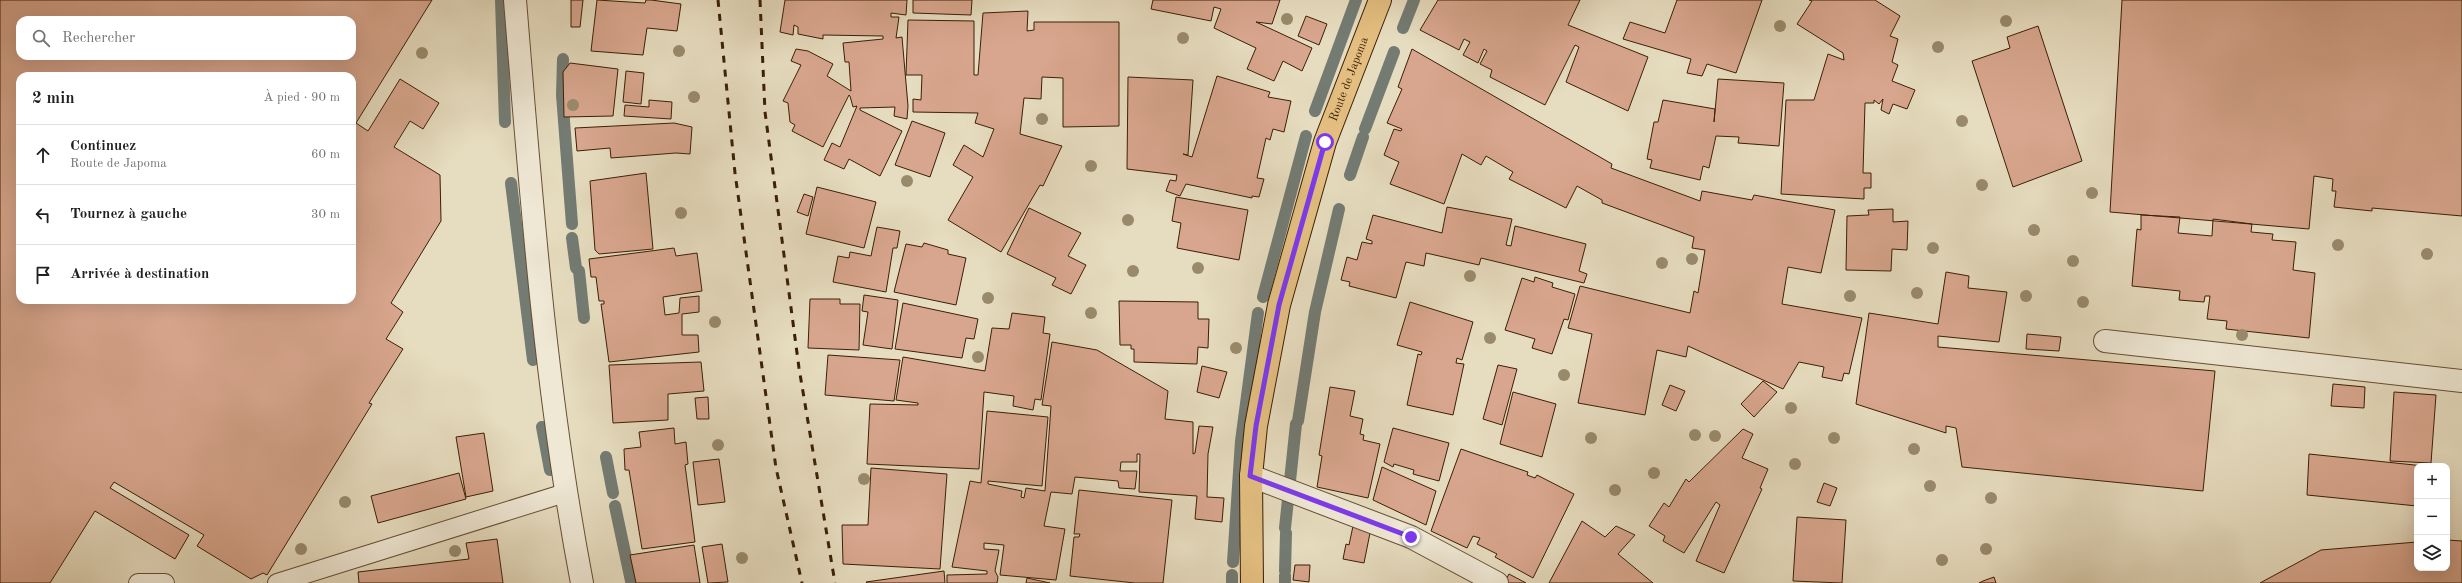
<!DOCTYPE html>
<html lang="fr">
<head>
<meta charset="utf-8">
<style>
	body { margin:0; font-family:"Old Standard TT",serif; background:#f6f6f6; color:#202124 }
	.controls { position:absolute; right:12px; bottom:12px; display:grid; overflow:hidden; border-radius:8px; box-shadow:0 4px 16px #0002 }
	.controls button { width:36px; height:36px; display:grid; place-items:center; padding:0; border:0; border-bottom:1px solid #e0e0e0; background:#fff; color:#202124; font:20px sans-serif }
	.stop { position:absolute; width:12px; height:12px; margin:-9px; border:3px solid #7c3aed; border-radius:50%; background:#fff }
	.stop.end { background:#7c3aed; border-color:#fff; box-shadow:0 1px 4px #0008 }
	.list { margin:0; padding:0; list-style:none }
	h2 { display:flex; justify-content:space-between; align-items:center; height:52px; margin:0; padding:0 16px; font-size:17px }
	h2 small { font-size:13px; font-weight:400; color:#757577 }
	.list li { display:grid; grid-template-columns:26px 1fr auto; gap:12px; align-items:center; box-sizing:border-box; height:60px; padding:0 16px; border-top:1px solid #e0e0e0 }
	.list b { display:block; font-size:15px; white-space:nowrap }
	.list p { margin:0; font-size:13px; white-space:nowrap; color:#757577 }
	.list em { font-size:13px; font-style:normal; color:#757577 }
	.icon { flex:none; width:22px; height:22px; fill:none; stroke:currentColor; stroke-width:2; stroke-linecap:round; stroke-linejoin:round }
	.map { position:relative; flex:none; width:2462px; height:583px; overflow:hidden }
	.search { position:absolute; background:#fff; box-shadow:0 4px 16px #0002; left:16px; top:16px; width:340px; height:44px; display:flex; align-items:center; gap:10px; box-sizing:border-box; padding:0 14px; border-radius:12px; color:#757577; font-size:15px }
	.panel { position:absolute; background:#fff; box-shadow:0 4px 16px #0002; left:16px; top:72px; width:340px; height:232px; border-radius:12px }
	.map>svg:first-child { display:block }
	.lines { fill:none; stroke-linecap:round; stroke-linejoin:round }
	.stream { stroke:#737b73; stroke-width:12 }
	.building { fill:#d8a68e; stroke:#3b1f06; fill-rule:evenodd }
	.service-casing { stroke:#664e34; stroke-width:20 }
	.minor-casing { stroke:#664e34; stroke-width:24 }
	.primary-casing { stroke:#3b1f06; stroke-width:24 }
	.service { stroke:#efe8d5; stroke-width:18 }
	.minor { stroke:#efe8d5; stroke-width:22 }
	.primary { stroke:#e3be80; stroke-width:22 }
	.rail { stroke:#3b1f06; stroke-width:3; stroke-dasharray:7 7; stroke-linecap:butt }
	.tree { fill:#998a6c }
	.route { stroke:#7c3aed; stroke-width:5 }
	.labels { text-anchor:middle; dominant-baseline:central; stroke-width:3; stroke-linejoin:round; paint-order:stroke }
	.street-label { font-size:12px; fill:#3b1f06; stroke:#efe8d5 }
</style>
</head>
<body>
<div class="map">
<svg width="2462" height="583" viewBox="0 0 2462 583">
	<rect width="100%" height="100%" fill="#e6dcbf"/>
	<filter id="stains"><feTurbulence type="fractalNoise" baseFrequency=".005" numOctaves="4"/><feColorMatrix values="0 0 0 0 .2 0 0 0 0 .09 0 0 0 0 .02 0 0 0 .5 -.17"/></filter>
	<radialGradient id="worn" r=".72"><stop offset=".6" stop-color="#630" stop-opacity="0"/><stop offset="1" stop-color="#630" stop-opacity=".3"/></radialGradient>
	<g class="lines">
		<path class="stream" d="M501 0 505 122
			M1403 28 1414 0
			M563 59 562 95 572 224
			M1315 111 1356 0
			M1365 129 1394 52
			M1350 175 1363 137
			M511 183 533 360
			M572 238 576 268
			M579 271 584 318
			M1263 297 1306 136
			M1298 421 1315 312 1339 209
			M542 427 550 470
			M606 457 613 493
			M615 506 631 581
			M1285 528 1296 424
			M1233 562 1241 441 1258 313
			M1285 571 1286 533
			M1232 583V575
			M1285 583V575"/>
	</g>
	<path class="building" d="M0 0H432L356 123 368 131 400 79 439 103 423 129 410 121 394 147 440 175 441 221 391 303 403 312 386 339 403 349 369 403 372 404 267 575 263 573 251 579 197 546 204 535 114 482 110 488 189 535 175 559 95 511 50 583H0ZM20 20H352V56H20ZM20 76H352V300H20Z
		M571 0H583L580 27H571Z
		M597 0 645 3 646 0H651L681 4 677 31 647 28 643 55 591 51Z
		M785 0H907L906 15 891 13V17H899L896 38 902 37 908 106 907 119 894 116 895 107 860 108V110L902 131 880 176 849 159 844 169 824 160 832 143 840 147 857 106 853 107 850 96 849 95 823 147 792 131 795 125 790 122 788 103 783 101 801 65 791 61 796 49 808 51 833 64 827 76 851 91 849 62H845L843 43 883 39V36L823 35V39L798 34V27L794 25 793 35 780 32Z
		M913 0H972L971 15 913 13Z
		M1153 0H1280L1272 24 1256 22 1312 48 1302 71 1283 61 1274 81 1247 69 1256 48 1214 28 1221 9 1214 7 1211 21 1151 9Z
		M1438 0H1580L1568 25 1648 57 1628 111 1566 82 1579 47 1575 45 1545 105 1490 77 1492 70 1480 64 1487 51 1484 49 1478 63 1463 55 1470 42 1464 39 1459 50 1420 30Z
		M1677 0H1762L1736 73 1707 64 1702 76 1687 73 1691 59 1623 39 1630 22 1665 33Z
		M1809 0H1875L1900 16 1890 36 1898 39 1892 62 1898 65 1892 81 1915 90 1907 109 1893 104 1889 114 1881 110 1883 99 1879 104 1874 100V103H1865L1863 173H1871V188H1864V199L1781 194 1786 100H1814L1828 54 1844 60 1843 53 1797 24 1812 1Z
		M2122 0H2462V216L2372 208V211L2334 207 2336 191H2332L2333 179 2314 176 2309 229 2110 212Z
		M1028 11 1027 31 1034 30V22H1119V126L1063 127V78L1042 77 1041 99 1024 98 1020 134 1062 146 1043 186 1040 185 1001 252 948 220 973 177 953 165 964 145 983 157 994 129 975 123 978 113 913 112V99L921 100 922 75H906L908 20 974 21V75H978L983 13Z
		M1306 16 1327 24 1319 45 1298 36Z
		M2038 26 2082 161 2013 187 1972 61 2010 48 2007 37Z
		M1412 49 1612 164 1611 168 1700 201 1702 191 1752 200 1754 195 1835 210 1821 273 1788 267 1782 304 1862 318 1849 374 1844 373 1842 381 1822 377 1824 367 1799 362 1783 389 1688 346 1686 357 1657 350 1645 415 1578 403 1592 334 1568 328 1580 286 1690 313 1694 291 1698 293 1705 250 1692 248 1694 237 1602 203V200L1577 186 1566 208 1509 179 1513 172 1486 156 1481 165 1462 154 1444 204 1390 184 1399 162 1384 155 1394 129 1401 131 1402 129 1387 123 1402 89 1398 87Z
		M570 63 618 69 613 116 564 117 563 72Z
		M626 71 644 73 641 104 623 102Z
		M1217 76 1270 92 1268 97 1291 101 1284 132 1273 129 1270 140 1266 138 1257 178 1264 179 1259 197 1252 196V198L1186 184 1180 196 1166 191 1170 180 1176 181 1177 175 1127 169 1128 77 1193 80 1188 155 1183 154 1192 157Z
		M1718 79 1784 83 1779 146 1738 143 1739 137 1716 136 1709 168 1703 166 1700 180 1650 168 1652 160 1647 159 1654 122H1658L1663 100 1715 109 1714 122Z
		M649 100 672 102 671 119 624 116 625 105 649 107Z
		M912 121 945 133 930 177 895 165Z
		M674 123 692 127 690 154 676 153 611 158 610 148 577 151 575 128Z
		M646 173 653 249 599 254 595 250 590 181Z
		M817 187 876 202 864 248 806 234Z
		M804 194 813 197 808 216 797 212Z
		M1176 197 1248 210 1239 260 1177 248 1181 223 1172 221Z
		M1447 207 1512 219 1506 245 1511 246 1515 226 1586 244 1579 271 1587 274 1584 283 1481 258 1479 265 1426 253 1424 266 1406 262 1396 298 1349 286 1350 282 1341 280 1347 257 1357 260 1362 242 1372 244V241L1366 239 1373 215 1442 233Z
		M1029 208 1081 233 1068 256 1086 265 1071 294 1052 285 1056 278 1007 254Z
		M1893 209V222L1908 221 1907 250 1892 249 1891 271 1846 270 1847 216 1869 215 1868 210Z
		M2141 215 2180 217 2178 233 2212 236 2213 219 2252 224 2251 232 2273 234 2272 240 2296 242 2293 270 2315 273 2309 338 2226 329 2227 321 2207 319 2210 296H2205L2204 302 2179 300 2180 291 2132 286 2137 229 2141 230Z
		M877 227 900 231 897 248H893L886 292 833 282 838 256 849 258 850 252 871 256Z
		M924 243 948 250V254L966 258 956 305 894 292 906 244 922 247Z
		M674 248 676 256 697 253 702 291 663 297 665 315 679 313 680 298 699 296V312L682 314V335H698L699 352 609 362 601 304H604V301H599L596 277H591L589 259Z
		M1946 272 1969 276 1968 288 2007 292 1999 342 1938 336V347L2215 371 2203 491 1962 467 1956 428 1946 426V433L1856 404 1869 313 1938 324Z
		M1535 277 1553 283 1552 287 1575 294 1568 320 1564 319 1552 354 1532 348 1535 339 1505 330 1522 278 1534 282Z
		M864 295 898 300 892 349 863 345 868 312 862 311Z
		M810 299H840V304H860L859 350 808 348Z
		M1119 301 1198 302V319H1209L1208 348 1198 347 1197 364 1134 362V349H1131V345H1120Z
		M1410 302 1473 322 1462 360 1457 358 1456 363 1464 364 1453 415 1407 405 1418 354 1421 355 1422 352 1397 345Z
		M903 303 978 319 974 339 966 338 962 358 895 349Z
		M1012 313 1045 317 1043 333 1050 334 1041 400 1035 399 1033 410 1013 406 1014 396 984 392 979 469 867 464 870 404 918 405V403L896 400 903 357 985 371 992 328 1009 329Z
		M2027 334 2061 337 2059 351 2026 349Z
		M1052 342 1097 350 1168 391 1165 419 1193 422V454L1195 453 1199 426 1213 427 1208 454 1207 497 1224 498 1222 522 1195 519 1197 496 1139 492 1140 454H1137V462H1121L1120 471H1137L1135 489 1119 488 1118 481 1075 477 1072 494 1051 492 1044 526 1065 529 1056 580 1000 575 1004 545 984 543V549L999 550 995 571 998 577 997 583H947V575L987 574V571L952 567 970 481 981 483 987 411 1048 417 1042 486 988 481V484L1022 491 1021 497 1024 498 1026 488 1045 491 1051 406 1042 405Z
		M828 355 900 360 894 401 825 395Z
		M701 362 704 391 668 394V420L613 423 609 365Z
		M1498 365 1517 369 1502 425 1483 419Z
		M1202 366 1227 372 1219 398 1197 392Z
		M1763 381 1777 392 1754 417 1741 404Z
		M2333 384 2365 387 2364 408 2331 406Z
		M1670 385 1685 391 1676 411 1662 405Z
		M1330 387 1355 391 1350 416 1363 419 1360 434 1364 435 1363 440 1380 444 1368 498 1317 487 1322 456 1319 455Z
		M1513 392 1556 404 1542 457 1500 444Z
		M2394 392 2436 395 2431 463 2390 461Z
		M708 397 709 419H697L695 398Z
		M674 428 675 444 686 442 688 464 685 465 695 542 642 549 629 470H625L624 449 641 447 639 432Z
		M1393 428 1449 443 1439 481 1413 474 1414 470 1394 464 1393 467 1384 462Z
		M1743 429 1753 434 1742 458 1768 469 1760 488 1762 489 1724 573 1696 561 1720 505 1716 502 1684 553 1663 541 1665 536 1649 526 1664 503 1669 507 1686 479 1689 482Z
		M484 433 493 491 466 497 456 437Z
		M1461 449 1528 472 1527 475 1535 478 1537 475 1574 494 1533 578 1495 557 1497 554 1477 544 1480 538 1473 536 1467 548 1431 531Z
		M2309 454 2424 466H2417V506L2307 495Z
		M719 459 725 502 698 505 693 462Z
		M1382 467 1436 491 1426 525 1373 500Z
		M871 468 947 474 940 569 843 564 842 525H868Z
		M459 473 466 499 378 523 371 496Z
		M1824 483 1837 488 1830 506 1817 502Z
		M1079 490 1172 500 1163 583H1135L1070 576 1074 537H1079L1080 534H1074Z
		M1797 517 1846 520 1842 583 1793 581Z
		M1582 521 1605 537 1616 526 1635 535 1618 554 1653 583H1549Z
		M1353 526 1370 533 1364 563 1343 559 1346 544 1349 545Z
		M497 539 503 583H359L358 572 469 559 466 543Z
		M2447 540 2462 541V583H2260L2321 550 2417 542V568H2447Z
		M722 544 728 582 708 583 702 547Z
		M694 545 700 583H636L630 555Z
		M1295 565H1310L1309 582 1293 580Z
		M944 571 945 583H867L866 582Z
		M1509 574 1526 583H1504Z
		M1994 577 1996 583H1979L1983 581Z
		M1027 578 1050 583H1026Z"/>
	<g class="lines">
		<g class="service-casing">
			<path id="service" d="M138 583H165
				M277 583 565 493"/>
		</g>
		<g class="minor-casing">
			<path id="minor" d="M515 0C531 195 545 390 582 583
				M2105 341 2462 381
				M1251 476 1411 537 1497 583"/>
		</g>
		<g class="primary-casing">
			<g id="primary">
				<path id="s1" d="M1252 583 1251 476 1256 426 1279 305 1325 142 1380 0"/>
			</g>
		</g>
		<use href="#service" class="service"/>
		<use href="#minor" class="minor"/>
		<use href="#primary" class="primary"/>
		<path class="rail" d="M718 0 735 173 776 468 802 583
			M760 0 765 112 799 368 835 583"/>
	</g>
	<g class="tree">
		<circle cx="1287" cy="19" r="6"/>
		<circle cx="2006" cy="21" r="6"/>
		<circle cx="1780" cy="26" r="6"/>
		<circle cx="1183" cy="38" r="6"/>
		<circle cx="1938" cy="47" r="6"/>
		<circle cx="679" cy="51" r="6"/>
		<circle cx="422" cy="53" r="6"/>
		<circle cx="694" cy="97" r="6"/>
		<circle cx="573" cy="105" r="6"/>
		<circle cx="1042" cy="119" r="6"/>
		<circle cx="1962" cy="121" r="6"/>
		<circle cx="1091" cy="166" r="6"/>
		<circle cx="907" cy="181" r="6"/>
		<circle cx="1982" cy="185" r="6"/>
		<circle cx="2092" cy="193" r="6"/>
		<circle cx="681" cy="213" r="6"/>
		<circle cx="1128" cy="220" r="6"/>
		<circle cx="2034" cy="230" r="6"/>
		<circle cx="2338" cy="245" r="6"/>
		<circle cx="1933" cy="248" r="6"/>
		<circle cx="2427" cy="254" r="6"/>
		<circle cx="1692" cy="259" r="6"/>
		<circle cx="2073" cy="261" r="6"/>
		<circle cx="1662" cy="263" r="6"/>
		<circle cx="1198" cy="268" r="6"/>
		<circle cx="1133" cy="271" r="6"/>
		<circle cx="1470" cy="276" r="6"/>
		<circle cx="1917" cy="293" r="6"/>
		<circle cx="1850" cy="296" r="6"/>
		<circle cx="2026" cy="296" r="6"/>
		<circle cx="988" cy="298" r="6"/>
		<circle cx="2083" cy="302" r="6"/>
		<circle cx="1091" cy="313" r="6"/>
		<circle cx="715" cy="322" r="6"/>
		<circle cx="2242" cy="335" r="6"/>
		<circle cx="1490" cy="338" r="6"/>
		<circle cx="1236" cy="348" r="6"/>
		<circle cx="978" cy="357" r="6"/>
		<circle cx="1564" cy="375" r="6"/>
		<circle cx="1791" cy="408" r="6"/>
		<circle cx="1695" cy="435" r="6"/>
		<circle cx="1715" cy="436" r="6"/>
		<circle cx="1591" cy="438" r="6"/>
		<circle cx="1834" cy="438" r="6"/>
		<circle cx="718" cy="445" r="6"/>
		<circle cx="1914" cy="449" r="6"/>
		<circle cx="1795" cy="464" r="6"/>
		<circle cx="1654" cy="473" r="6"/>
		<circle cx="864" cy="479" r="6"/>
		<circle cx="1930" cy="486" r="6"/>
		<circle cx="1615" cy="490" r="6"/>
		<circle cx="1991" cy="498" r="6"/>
		<circle cx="345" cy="502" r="6"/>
		<circle cx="301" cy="549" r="6"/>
		<circle cx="1986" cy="549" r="6"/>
		<circle cx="455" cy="551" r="6"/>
		<circle cx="742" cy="558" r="6"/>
		<circle cx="1942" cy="560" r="6"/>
	</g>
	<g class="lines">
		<path class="route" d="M1325 142 1279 305 1256 426 1250 476 1411 537"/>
	</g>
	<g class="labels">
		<g class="street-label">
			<text stroke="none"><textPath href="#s1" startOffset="517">Route de Japoma</textPath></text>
		</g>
	</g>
	<rect width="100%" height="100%" filter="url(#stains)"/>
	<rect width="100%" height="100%" fill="url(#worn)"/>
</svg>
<div class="controls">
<button>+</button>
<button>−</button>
<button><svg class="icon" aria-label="layers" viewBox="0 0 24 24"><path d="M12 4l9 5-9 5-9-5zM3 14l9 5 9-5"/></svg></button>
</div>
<div class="stop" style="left:1325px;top:142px"></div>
<div class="stop end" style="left:1411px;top:537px"></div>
<div class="search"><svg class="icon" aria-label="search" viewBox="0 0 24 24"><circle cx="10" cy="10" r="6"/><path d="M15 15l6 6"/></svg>Rechercher</div>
<section class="panel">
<h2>2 min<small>À pied · 90 m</small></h2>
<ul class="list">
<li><svg class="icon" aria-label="ahead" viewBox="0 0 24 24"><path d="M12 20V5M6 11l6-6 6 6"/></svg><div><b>Continuez</b><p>Route de Japoma</p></div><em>60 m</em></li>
<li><svg class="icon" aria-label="left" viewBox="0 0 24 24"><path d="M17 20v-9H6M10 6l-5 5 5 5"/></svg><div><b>Tournez à gauche</b></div><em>30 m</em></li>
<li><svg class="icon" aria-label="arrive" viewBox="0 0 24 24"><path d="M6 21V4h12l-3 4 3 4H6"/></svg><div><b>Arrivée à destination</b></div></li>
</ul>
</section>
</div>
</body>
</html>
